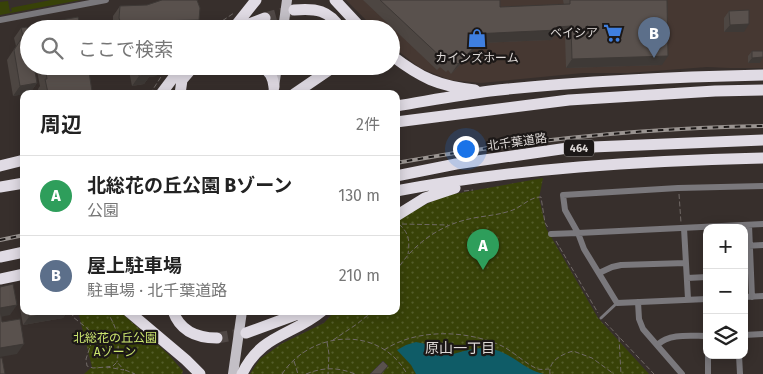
<!DOCTYPE html>
<html lang="ja">
<head>
<meta charset="utf-8">
<style>
	body { margin:0; font-family:"Fira Sans","Noto Sans JP",sans-serif; background:#f6f6f6; color:#222 }
	.controls { position:absolute; right:15px; bottom:15px; display:grid; overflow:hidden; border-radius:10px; box-shadow:0 2px 12px #0003 }
	.controls button { width:45px; height:45px; display:grid; place-items:center; padding:0; border:0; border-bottom:1px solid #e0e0e0; background:#fff; color:#222; font:25px sans-serif }
	.you { position:absolute; left:465px; top:148px; width:18px; height:18px; margin:-12px; border:4px solid #fff; border-radius:50%; background:#1a73e8; box-shadow:0 0 0 8px #1a73e833 }
	.badge { display:grid; place-items:center; width:32px; height:32px; border-radius:50%; background:#1a73e8; color:#fff; font-size:16px; font-weight:700 }
	.pin { position:absolute; translate:-50% -41px; filter:drop-shadow(0 1px 2px #0008) }
	.pin::after { content:''; position:absolute; top:26px; width:18px; height:15px; background:inherit; clip-path:polygon(0 0,100% 0,50% 100%) }
	.list { margin:0; padding:0; list-style:none }
	h2 { display:flex; justify-content:space-between; align-items:center; height:65px; margin:0; padding:0 20px; font-size:21px }
	h2 small { font-size:16px; font-weight:400; color:#767676 }
	.list li { display:grid; grid-template-columns:32px 1fr auto; gap:15px; align-items:center; box-sizing:border-box; height:80px; padding:0 20px; border-top:1px solid #e0e0e0 }
	.list b { display:block; font-size:19px; white-space:nowrap }
	.list p { margin:0; font-size:16px; white-space:nowrap; color:#767676 }
	.list em { font-size:16px; font-style:normal; color:#767676 }
	.icon { flex:none; width:28px; height:28px; fill:none; stroke:currentColor; stroke-width:2; stroke-linecap:round; stroke-linejoin:round }
	.map { position:relative; flex:none; width:763px; height:374px; overflow:hidden }
	.search { position:absolute; background:#fff; box-shadow:0 2px 12px #0003; left:20px; top:20px; width:380px; height:55px; display:flex; align-items:center; gap:12px; box-sizing:border-box; padding:0 18px; border-radius:28px; color:#767676; font-size:19px }
	.panel { position:absolute; background:#fff; box-shadow:0 2px 12px #0003; left:20px; top:90px; width:380px; height:225px; border-radius:10px }
	.map>svg:first-child { display:block }
	.built { fill:#463832 }
	.grass { fill:#384208 }
	.park { fill:url(#park-dots) }
	.water { fill:#0f5c67 }
	.lines { fill:none; stroke-linecap:round; stroke-linejoin:round }
	.highway-tunnel { stroke:#504846; stroke-width:11; stroke-dasharray:11 5.5; stroke-linecap:butt }
	.path { stroke:#716a67; stroke-width:1; stroke-dasharray:5 2.5; stroke-linecap:butt }
	.lane { stroke:#7a787c; stroke-width:3 }
	.street { stroke:#7a787c; stroke-width:6 }
	.primary { stroke:#c3bfc6; stroke-width:10 }
	.highway { stroke:#e0dbe4; stroke-width:11 }
	.rail-casing { stroke:#9a9491; stroke-width:4 }
	.rail { stroke:#1c1817; stroke-width:2; stroke-dasharray:5.5; stroke-linecap:butt }
	.wall { fill:#4d4642 }
	.shaded-wall { fill:#3e3936 }
	.building { fill:#59514d; stroke:#3e3936 }
	.labels { text-anchor:middle; dominant-baseline:central; stroke-width:4.5; stroke-linejoin:round; paint-order:stroke }
	.shield { fill:#1c1817; stroke:#a49f9d; stroke-width:1 }
	.shield-label { font-size:11px; font-weight:bold; fill:#ded9d7 }
	.poi-label { font-size:12px; fill:#ded9d7; stroke:#1c1817; text-anchor:end }
	.street-label { font-size:12px; fill:#ded9d7; stroke:#1c1817 }
	.park-label { font-size:12px; fill:#cbe56e; stroke:#1c1817 }
	.neighbourhood-label { font-size:14px; fill:#ded9d7; stroke:#1c1817 }
</style>
</head>
<body>
<div class="map">
<svg width="763" height="374" viewBox="0 0 763 374">
	<defs>
		<pattern id="park-dots" width="8" height="8" patternUnits="userSpaceOnUse" patternTransform="scale(1.25)"><rect width="8" height="8" fill="#384208"/><path d="M2 2h.1M6 6h.1" fill="none" stroke="#545d2b" stroke-width="1.8" stroke-linecap="round"/></pattern>
	</defs>
	<rect width="100%" height="100%" fill="#372f2c"/>
	<path class="built" d="M346 0H763V68H730L707 67 628 73H583L481 83 450 80 420 68 402 54 391 44V29H375Z"/>
	<path class="grass" d="M51 0H81L0 15V2L8 1 10 12 12 11 11 8 15 7Z"/>
	<path class="park" d="M543 178 539 198 546 228 598 318 649 374H250L260 359 281 344 324 323 335 311H396V223L411 212 443 196Z
		M78 311H119L168 354 183 371 182 374H84L92 367Z"/>
	<path class="water" d="M416 342 436 346 450 355C478 347 490 343 516 360 525 366 533 372 544 374H416L411 365 397 350 406 345Z"/>
	<g class="lines">
		<path class="highway-tunnel" d="M265 18 294 10
			M217 338 246 333"/>
		<path class="path" d="M210 29 234 13
			M150 94 168 66
			M464 191 473 190
			M679 194 681 223
			M399 224C409 233 410 241 408 254
			M402 224 448 225
			M556 241 598 313
			M396 272C410 247 437 227 465 220 479 216 495 216 510 211 521 208 529 197 541 197L545 223 549 229
			M72 311 73 317 88 329 91 344 86 359 87 366 93 368 107 367 124 370 117 362 113 366 107 367
			M106 311C118 327 120 343 117 362
			M605 322 654 374
			M619 337 621 374
			M333 340 357 324 373 311
			M327 342 329 354 328 374
			M384 350C417 328 467 330 502 346 514 352 527 365 538 369 541 370 546 369 549 369
			M294 361 298 374
			M125 370 135 374
			M282 374C311 330 380 325 407 374
			M306 374C323 367 338 367 355 374
			M550 374C548 361 562 354 573 351L592 358 614 374"/>
		<path class="lane" d="M601 318 617 303"/>
		<path class="street" d="M0 20 106 0
			M763 186 678 188 563 195 565 210 578 233 763 224
			M749 225 752 297
			M684 228 688 299
			M551 234 578 233 584 249 617 303 707 299
			M744 246 763 245
			M599 273 612 267 621 265 686 263
			M687 278 707 277
			M744 297 763 296
			M638 302 639 319 643 329 682 374
			M744 335 763 334
			M657 345C670 333 690 336 707 336
			M708 355V374
			M739 355 740 374"/>
		<path class="primary" d="M283 29 287 0
			M273 94 277 66
			M233 374 242 311"/>
		<path class="highway" d="M335 0 362 29
			M294 10C316 8 329 10 341 29
			M233 29 256 0
			M236 29 265 18
			M391 55C421 78 438 86 475 90
			M262 66C270 72 273 77 274 87
			M161 94 182 66
			M180 94 182 80 194 66
			M294 94 335 66
			M396 106C427 101 459 95 490 91 580 81 672 77 763 75
			M396 122 569 100 715 91 763 90
			M0 166 24 160
			M396 176 456 164 568 148 763 140
			M0 187 24 183
			M396 191C518 168 640 161 763 158
			M396 216 425 198 455 188
			M0 257 24 252
			M0 279 24 274
			M128 311 186 360 200 374
			M173 311C180 331 197 338 217 338
			M246 333 306 311
			M242 374C261 334 292 336 322 311"/>
		<g class="rail-casing">
			<path id="rail" d="M396 163C517 141 640 128 763 126
				M0 240 24 235"/>
		</g>
		<use href="#rail" class="rail"/>
	</g>
	<path class="wall" d="M363 0H500V7L564 5 563 0H667L662 65 566 68 565 36H554L551 40 478 43 474 50 451 74 448 70 446 72 440 67 437 70Z
		M120 6 193 29H113V16Z
		M729 11 744 32H724V18Z
		M21 28 37 83 30 93 13 96 7 60 16 46 14 38Z
		M752 51 760 63H748V56Z
		M36 66H88L90 94H39L38 89 40 86Z
		M128 66H162L156 76 149 77 144 84 132 86Z
		M24 108V131L20 113Z
		M24 303V311H68L63 318 23 325 20 308Z"/>
	<path class="shaded-wall" d="M199 20 193 29H136L152 21Z
		M749 24 744 32H724L730 25Z
		M571 26 565 36H554L551 40 478 43 474 50 451 74 458 64 473 34 557 27Z
		M668 56 662 65 566 68 572 59Z
		M763 57 760 63H748L752 58Z
		M162 66 156 76 149 77 144 84 132 86 139 76 150 68Z
		M37 83 30 93 13 96 20 86Z
		M17 305 10 315 0 317V308Z
		M62 311H68L63 318 23 325 29 317Z
		M24 344 17 354 0 357V348Z"/>
	<path class="building" d="M162 0H197L200 8 199 20 152 21 136 29H123L119 18 120 6 147 5Z
		M380 0H500V7L570 4V0H667L668 56 572 59 571 26 557 27 558 30 473 34 480 41 458 64 454 61 452 63 446 57 444 60Z
		M749 10V24L730 25 729 11Z
		M78 17 81 29H40L39 24Z
		M27 27 29 38V66H34L37 83 20 86 14 50 23 36 21 28Z
		M752 51H763V57L752 58Z
		M45 66H88L92 91 87 92V94H47L48 93 45 79H47Z
		M137 66H161L150 68 151 74 139 76Z
		M13 284 17 305 0 308V287Z
		M0 310 2 322 20 319 24 344 0 348Z
		M28 311H62L29 317Z
		M0 358H2L5 374H0Z
		M383 361 388 366 381 374H370Z"/>
	<defs>
		<g id="supermarket-bare" transform="scale(1.5)"><path d="M-6-5.5h2.5l.6 2H6L4.5 2H-2.5L-4.4-4H-6ZM-1.5 3.2a1.3 1.3 0 1 0 .1 0ZM3 3.2a1.3 1.3 0 1 0 .1 0Z" fill="#3f7fe0" stroke="#1c1817" stroke-width="2.5" paint-order="stroke"/></g>
		<g id="shop-bare" transform="scale(1.5)"><path d="M-5-2.5h2.3a2.7 3.5 0 0 1 5.4 0H5L5.5 6h-11ZM-1.5-2.5h3a1.5 2.3 0 0 0-3 0Z" fill="#3f7fe0" stroke="#1c1817" stroke-width="2.5" paint-order="stroke"/></g>
	</defs>
	<g fill-rule="evenodd">
		<use href="#supermarket-bare" x="613" y="33"/>
		<use href="#shop-bare" x="477" y="38"/>
	</g>
	<g class="labels">
		<rect class="shield" x="564" y="139.5" width="30" height="17" rx="4"/>
		<g class="shield-label">
			<text x="579" y="148">464</text>
		</g>
		<g class="poi-label">
			<text x="598" y="33">ベイシア</text>
			<text x="477" y="58" text-anchor="middle">カインズホーム</text>
		</g>
		<g class="street-label">
			<text transform="translate(517 142) rotate(-8)">北千葉道路</text>
		</g>
		<g class="park-label">
			<text x="115" y="338">北総花の丘公園<tspan x="115" dy="14">Aゾーン</tspan></text>
		</g>
		<g class="neighbourhood-label">
			<text x="460" y="348">原山一丁目</text>
		</g>
	</g>
</svg>
<div class="controls">
<button>+</button>
<button>−</button>
<button><svg class="icon" aria-label="layers" viewBox="0 0 24 24"><path d="M12 4l9 5-9 5-9-5zM3 14l9 5 9-5"/></svg></button>
</div>
<div class="you"></div>
<div class="pin badge" style="left:483px;top:270px;background:#2e9e5b">A</div>
<div class="pin badge" style="left:654px;top:58px;background:#5c6f8a">B</div>
<div class="search"><svg class="icon" aria-label="search" viewBox="0 0 24 24"><circle cx="10" cy="10" r="6"/><path d="M15 15l6 6"/></svg>ここで検索</div>
<section class="panel">
<h2>周辺<small>2件</small></h2>
<ul class="list">
<li><span class="badge" style="background:#2e9e5b">A</span><div><b>北総花の丘公園 Bゾーン</b><p>公園</p></div><em>130 m</em></li>
<li><span class="badge" style="background:#5c6f8a">B</span><div><b>屋上駐車場</b><p>駐車場 · 北千葉道路</p></div><em>210 m</em></li>
</ul>
</section>
</div>
</body>
</html>
